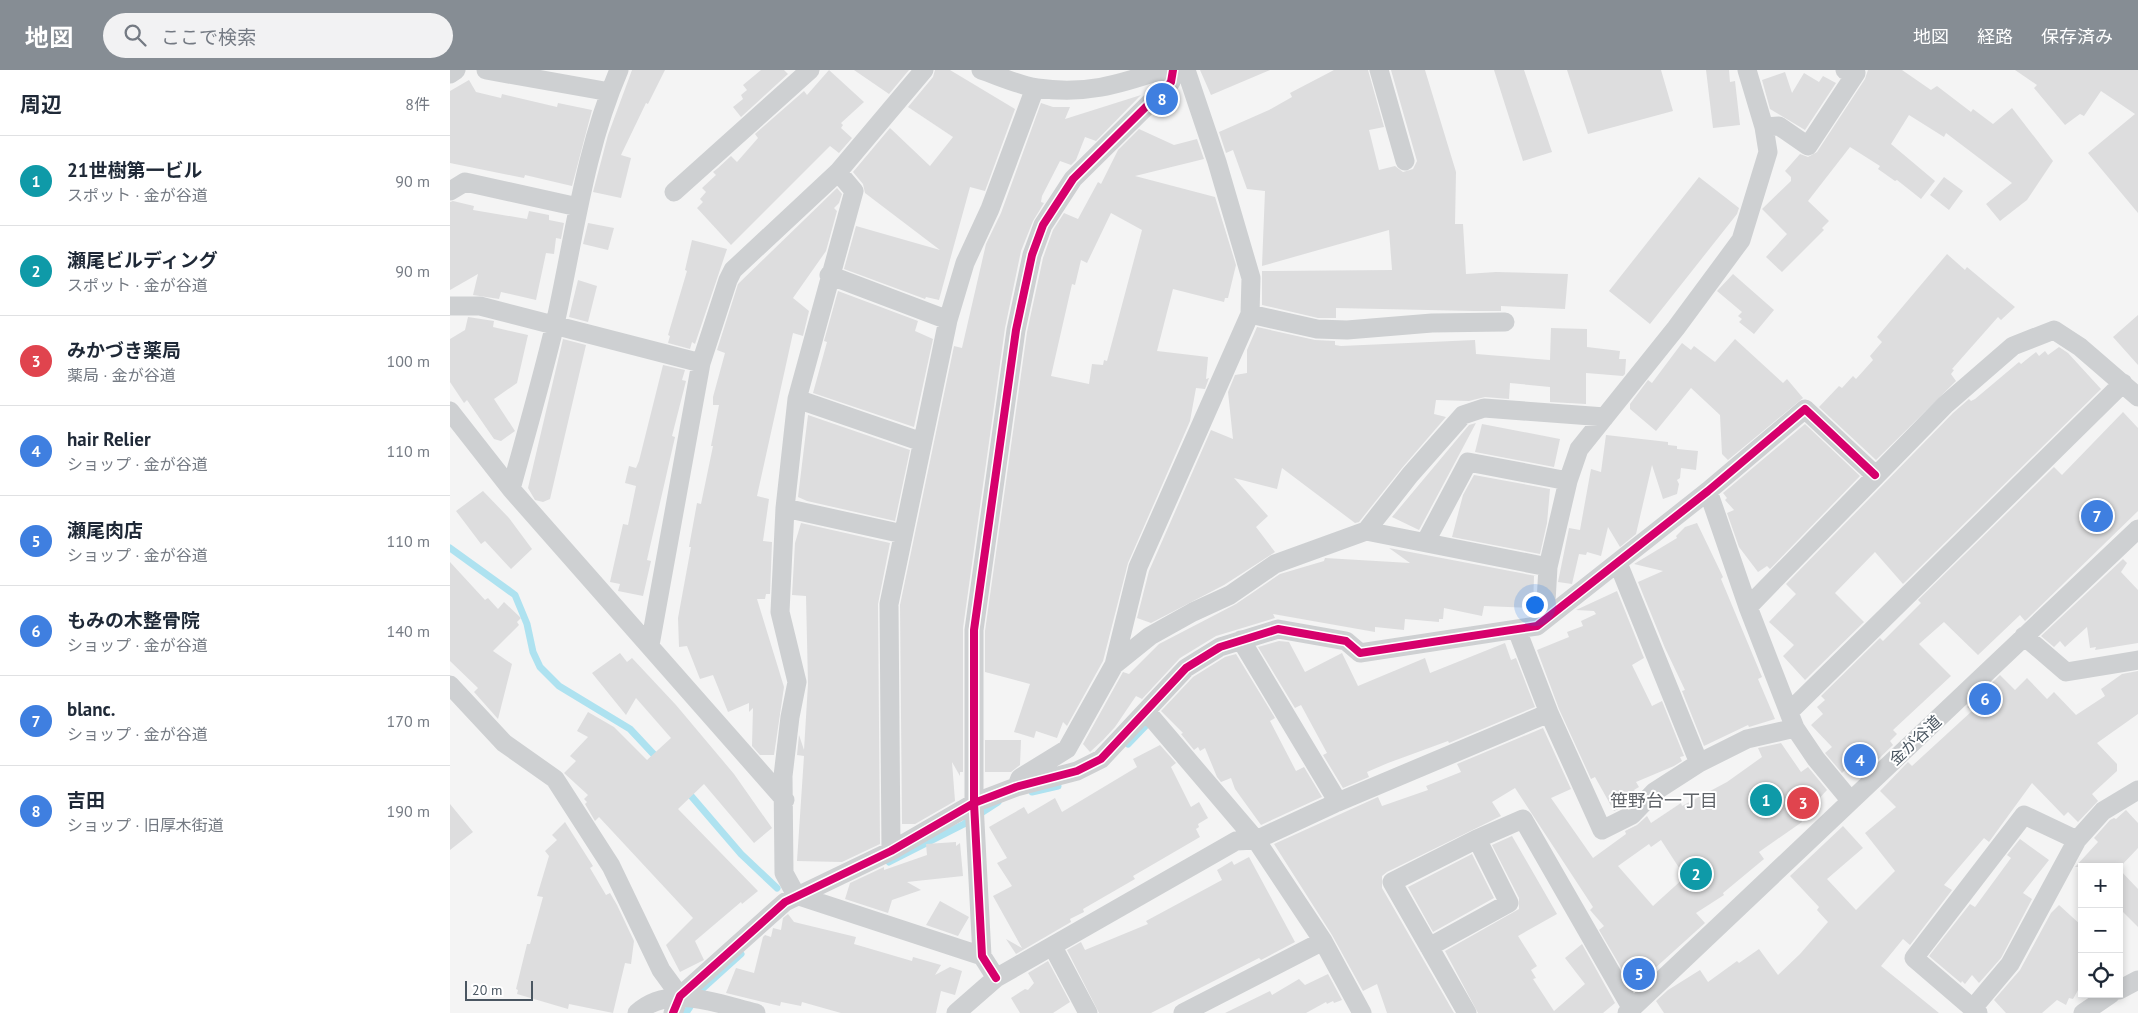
<!DOCTYPE html>
<html lang="ja">
<head>
<meta charset="utf-8">
<style>
	body { margin:0; font-family:"PT Sans","Noto Sans JP",sans-serif; background:#f2f2f3; color:#1f2937 }
	.controls { position:absolute; right:15px; bottom:15px; display:grid; overflow:hidden; border-radius:0px; box-shadow:0 2px 8px #0003 }
	.controls button { width:45px; height:45px; display:grid; place-items:center; padding:0; border:0; border-bottom:1px solid #e0e1e3; background:#fff; color:#1f2937; font:25px sans-serif }
	.scale { position:absolute; left:15px; bottom:12px; width:68px; box-sizing:border-box; padding-left:5px; border:2px solid #4a5661; border-top:0; font-size:14px; line-height:18px; white-space:nowrap; color:#4a5661; -webkit-text-stroke:4px #fff; paint-order:stroke }
	.you { position:absolute; left:1084px; top:534px; width:18px; height:18px; margin:-12px; border:4px solid #fff; border-radius:50%; background:#1a73e8; box-shadow:0 0 0 8px #1a73e833 }
	.badge { display:grid; place-items:center; width:32px; height:32px; border-radius:50%; background:#868d94; color:#fff; font-size:16px; font-weight:700 }
	.pin { position:absolute; translate:-50% -50%; border:2px solid #fff; box-shadow:0 1px 5px #0006 }
	.list { margin:0; padding:0; list-style:none }
	h2 { display:flex; justify-content:space-between; align-items:center; height:65px; margin:0; padding:0 20px; font-size:21px }
	h2 small { font-size:16px; font-weight:400; color:#747a83 }
	.list li { display:grid; grid-template-columns:32px 1fr auto; gap:15px; align-items:center; box-sizing:border-box; height:90px; padding:0 20px; border-top:1px solid #e0e1e3 }
	.list b { display:block; font-size:19px; white-space:nowrap }
	.list p { margin:0; font-size:16px; white-space:nowrap; color:#747a83 }
	.list em { font-size:16px; font-style:normal; color:#747a83 }
	.icon { flex:none; width:28px; height:28px; fill:none; stroke:currentColor; stroke-width:2; stroke-linecap:round; stroke-linejoin:round }
	.map { position:relative; flex:none; width:1688px; height:943px; overflow:hidden }
	header { display:flex; align-items:center; gap:30px; box-sizing:border-box; height:70px; padding:0 25px; background:#868d94; color:#fff }
	header strong { font-size:24px }
	nav { display:flex; gap:28px; margin-inline-start:auto; font-size:18px }
	.search { width:350px; height:45px; background:#f2f2f3; display:flex; align-items:center; gap:12px; box-sizing:border-box; padding:0 18px; border-radius:28px; color:#747a83; font-size:19px }
	main { display:flex }
	aside { flex:1; background:#fff }
	.map>svg:first-child { display:block }
	.lines { fill:none; stroke-linecap:round; stroke-linejoin:round }
	.stream { stroke:#aee2f0; stroke-width:7 }
	.building { fill:#ddddde; fill-rule:evenodd }
	.minor { stroke:#ced0d2; stroke-width:19 }
	.cycleway-casing { stroke:#fff; stroke-width:11 }
	.cycleway { stroke:#d6006c; stroke-width:8 }
	.labels { text-anchor:middle; dominant-baseline:central; stroke-width:4; stroke-linejoin:round; paint-order:stroke }
	.street-label { font-size:16px; fill:#4a5661; stroke:#fff }
	.neighbourhood-label { font-size:18px; fill:#5f6368; stroke:#fff }
</style>
</head>
<body>
<header>
<strong>地図</strong>
<div class="search"><svg class="icon" aria-label="search" viewBox="0 0 24 24"><circle cx="10" cy="10" r="6"/><path d="M15 15l6 6"/></svg>ここで検索</div>
<nav><a>地図</a><a>経路</a><a>保存済み</a></nav>
</header>
<main>
<aside>
<h2>周辺<small>8件</small></h2>
<ul class="list">
<li><span class="badge" style="background:#0f9aa8">1</span><div><b>21世樹第一ビル</b><p>スポット · 金が谷道</p></div><em>90 m</em></li>
<li><span class="badge" style="background:#0f9aa8">2</span><div><b>瀬尾ビルディング</b><p>スポット · 金が谷道</p></div><em>90 m</em></li>
<li><span class="badge" style="background:#e0444e">3</span><div><b>みかづき薬局</b><p>薬局 · 金が谷道</p></div><em>100 m</em></li>
<li><span class="badge" style="background:#3f7fe0">4</span><div><b>hair Relier</b><p>ショップ · 金が谷道</p></div><em>110 m</em></li>
<li><span class="badge" style="background:#3f7fe0">5</span><div><b>瀬尾肉店</b><p>ショップ · 金が谷道</p></div><em>110 m</em></li>
<li><span class="badge" style="background:#3f7fe0">6</span><div><b>もみの木整骨院</b><p>ショップ · 金が谷道</p></div><em>140 m</em></li>
<li><span class="badge" style="background:#3f7fe0">7</span><div><b>blanc.</b><p>ショップ · 金が谷道</p></div><em>170 m</em></li>
<li><span class="badge" style="background:#3f7fe0">8</span><div><b>吉田</b><p>ショップ · 旧厚木街道</p></div><em>190 m</em></li>
</ul>
</aside>
<div class="map">
<svg width="1688" height="943" viewBox="0 0 1688 943">
	<rect width="100%" height="100%" fill="#f4f4f4"/>
	<g class="lines">
		<path class="stream" d="M0 478 65 525 77 554 83 582 90 597 109 616 180 659 209 690
			M678 674 702 649
			M236 720 291 784 327 818
			M582 722 608 716
			M439 792 514 754 548 732
			M236 943 250 921 291 884"/>
	</g>
	<path class="building" d="M182 0H215L198 34 196 33 171 85 181 88 171 128 143 122 158 65Z
		M311 0H334L338 4 291 47 283 37 293 29 291 25 297 20 293 15Z
		M379 0 414 32 391 53 393 55 391 58 402 68 389 83 380 76 281 175 247 138 253 132 250 129 256 122 252 118 266 105 263 102 268 98 281 86 287 92 308 68 305 64 354 21 357 25Z
		M404 0H459L439 24Z
		M485 0H500L565 39 535 121 520 117 489 230 476 227 475 229 394 199 406 156 490 180 415 123 413 114 403 102 440 58 480 96 503 67 458 37 483 7Z
		M750 0H820L761 25Z
		M884 0H918L934 57 919 60 929 100 945 96 953 102 963 99 967 91 941 0H975L1006 102 1005 154H1013L1016 204 1046 202 1118 204 1115 239 1051 236V241H1024L886 238V248H868L812 235V201L942 200 939 160 812 196 815 121 797 119 783 80 776 83 769 62 819 40 842 27 840 23Z
		M1044 0H1074L1102 82 1073 91Z
		M1117 0H1211L1223 41 1138 64Z
		M1256 0H1279L1280 12 1285 11 1290 55 1263 58Z
		M1418 0H1452L1481 20 1487 16 1521 42 1523 39 1543 54 1562 38 1603 91 1577 130 1550 151 1536 134 1562 113 1496 63 1494 67 1459 45 1441 74 1485 111 1471 129 1447 110 1445 111 1428 99 1430 96 1400 77 1358 131 1379 151 1372 158 1374 160 1332 202 1316 187 1337 164 1312 139 1341 111V107L1335 101 1350 84 1358 87 1367 82 1415 9Z
		M1565 0H1688V143L1638 83 1685 44 1651 21 1634 46 1630 44 1615 55 1584 18 1587 15Z
		M1335 2 1342 23 1354 3 1369 12 1373 6 1386 13 1355 60 1320 39 1312 10Z
		M19 10 26 22 51 28 52 24 107 37 108 33 142 40 122 116 75 105 74 108 0 93V21Z
		M691 25 646 71 635 67 626 90 621 95 610 91 592 126 591 132 594 133 583 151 571 181 555 258 513 558V702H510V706L502 692 505 731 465 754H452L450 535 504 276 512 278 536 174 551 143 591 33 603 37H620L615 49Z
		M689 59 724 75 747 69 754 89 685 106 765 127 786 195 778 228H775L774 232 723 219 707 281 758 287 756 309 759 308 755 319 746 318 740 351 678 493 653 591 617 656 613 652 607 668 586 661 584 668 564 662 580 614 535 602V561L577 262 593 188 603 160 614 143 628 149 648 112 651 114 668 80ZM661 143 692 160 657 291 654 290 653 295 642 294 639 314 601 306 622 214 625 215 631 190 637 193Z
		M1249 107 1289 138 1287 144 1200 254 1159 221Z
		M1494 107 1513 121 1499 140 1480 125Z
		M387 118 392 124 389 133 384 138 387 141 376 181 343 228 359 241 353 266 343 263 307 426 319 429 313 471 322 472 320 524H316L315 529H307L334 617 324 685H310L302 676 303 638 299 642V633L278 642 263 605 250 609 237 576 229 577 228 548 241 477H239L247 433 251 434 263 376H261L269 335H263V327L275 283 267 280 288 214Z
		M3 131 24 136 23 140 77 149 79 141 99 145V150L114 153 111 169 106 168 104 184 96 183 86 230 51 222 49 229 23 225 28 204 0 220V132Z
		M138 153 164 158 158 180 133 174Z
		M242 170 277 179 245 274 242 272 240 279 218 273 220 266 218 265 237 201 235 200Z
		M1497 184 1515 200 1517 197 1565 237 1551 250 1548 247 1502 299 1504 300 1501 304 1506 311 1426 390 1369 337 1389 316 1392 318 1403 306 1406 309 1423 290 1420 286 1432 272 1427 267Z
		M1283 204 1324 240 1304 264 1289 252 1292 249 1288 246 1292 242 1267 221Z
		M128 210 147 216 138 252 119 247Z
		M388 221 468 251 465 261 483 269 464 357 363 323 377 272 374 271Z
		M1688 245V295L1663 267Z
		M18 247 44 251 43 257 78 265 67 313 44 329 65 361 51 371 44 369 17 330 14 333 0 312V269L15 260Z
		M807 257 865 270 885 271V275L891 276 1025 270 1026 284 1100 290 1101 258 1137 259V277L1170 281 1169 289H1176L1175 304 1173 306 1136 303V334L1100 332V317L1060 313 1059 329 1035 327 1019 331 986 330 984 344 996 347 952 398 909 452 905 453 832 398 827 419 784 408 818 446 806 457 825 482 774 515 701 553 687 548 699 501 761 360 783 369 778 322 785 305 797 303V280Z
		M113 269 136 275 100 429 93 432 85 430 78 418Z
		M1285 269 1333 313 1337 309 1353 328 1278 390 1272 384 1270 345 1241 318 1206 361 1180 339V334L1198 310 1202 313 1232 273 1241 280 1244 276 1265 292Z
		M1609 277 1618 283 1651 319 1453 514 1425 482 1385 523 1414 552 1355 610 1333 586 1344 575 1319 552 1346 524 1336 514 1503 343 1519 329 1521 331 1525 329 1569 292 1571 294 1586 282 1589 286 1595 281 1598 285Z
		M213 295 235 300 232 310 236 311 222 366 225 367 197 490 201 491 193 526 168 521 170 514 160 512 173 454 178 455 186 416 175 413 179 396 186 398 189 391Z
		M1673 342 1688 358V441L1575 551 1570 545 1528 585 1494 552 1469 574 1501 606 1443 660 1447 664 1440 671 1443 675 1413 704 1407 697 1400 704 1396 699 1392 703 1375 683 1382 677 1361 655 1373 644 1367 637 1375 630 1371 626 1430 568 1433 571 1471 533 1468 530 1604 397 1612 405Z
		M358 345 460 380 445 451 357 431 348 427Z
		M1026 353 969 460 942 447 1019 355Z
		M1032 354 1110 369 1104 397 1025 382Z
		M1355 354 1410 406 1320 499 1317 496 1308 502 1289 477 1277 443 1284 440 1275 430 1277 428 1273 423Z
		M1156 365 1218 372V375L1227 376V379L1248 381 1246 400 1231 398 1230 408 1227 410 1229 414 1227 424 1213 429 1202 395 1186 464 1170 477 1158 457 1151 486 1137 482 1136 485 1129 484 1122 514 1108 512 1119 458 1130 460 1141 399 1151 402Z
		M1024 405 1100 419 1097 453 1090 484 1002 467 1013 425Z
		M33 421 59 448 82 479 61 499 35 471 31 474 6 441Z
		M351 453 440 473 428 534 430 774 392 792 347 791 354 686 347 685 349 665 354 680 358 614 356 526 342 525 345 473Z
		M1247 453 1273 507 1271 509 1312 607 1308 609 1325 649 1299 657 1298 655 1254 676 1232 621 1235 620 1215 578 1188 512 1213 501 1184 494 1227 468 1226 466 1235 457Z
		M939 478 1086 506H1084L1083 538 1034 536 1032 546 994 538 993 549H989V552L955 549 954 560 925 557V562L823 544 825 548 766 566 730 588 692 629 686 626 665 657 653 670 640 682 633 674 673 602 679 604 709 574 786 534 830 504 874 491 875 488 960 493Z
		M1673 489 1677 493 1671 502 1688 520V573L1645 580 1646 577 1640 578 1637 557 1615 577 1610 571 1604 577 1591 566Z
		M0 492 35 530 38 528 48 539 54 532 71 548 67 552 69 555 43 581 62 594 48 649 24 622 28 618 0 591Z
		M1167 521 1194 588 1182 595 1202 636 1212 631 1234 686 1230 687 1232 691 1224 696 1186 712 1189 717 1184 720 1186 724 1175 736 1164 741 1145 707 1141 709 1109 639 1087 580 1119 567 1117 562 1133 556 1131 551 1146 544 1144 541 1126 540Z
		M829 571 839 572 855 602 892 583 908 616 975 588 980 603 1055 573 1061 590 1066 588 1085 637 999 673 998 671 938 693 917 702 919 707 893 718 873 685 877 683 851 635 845 638 808 577Z
		M170 583 177 592 182 588 226 635 284 704 322 758 304 773 254 714 228 739 308 821 292 834 291 832 245 871 254 890 230 902 216 875 243 848 149 747 145 751 135 734 137 732 134 729 138 725 114 703 126 691 120 686 138 667 127 661 138 642 164 657 197 690 221 668 186 628 176 645 142 603Z
		M786 584 825 648 820 651 846 701 854 697 872 727 811 755 785 719 781 708 771 712 767 707 755 678 750 681 748 677 744 680 731 664 733 663 711 641 743 607 775 587Z
		M1688 601V644L1647 673 1667 694V701L1642 724 1648 731 1628 752 1618 742 1614 746 1582 713 1539 772 1534 768 1494 815 1502 820 1460 875 1453 869 1431 896 1489 943H1214L1206 931 1218 920 1250 900 1258 912 1287 891 1289 893 1309 879 1328 905 1350 884 1378 852 1367 840 1369 837 1340 806 1393 756 1413 778 1377 809 1406 840 1445 801 1415 763 1446 737 1430 721 1458 692 1462 696 1522 641 1517 637 1550 605 1565 620 1577 608 1597 629 1604 622 1626 645 1655 626 1651 619 1672 604Z
		M1093 658 1121 719 1101 728 1143 788 1176 764 1175 761 1187 755 1197 746 1201 753 1231 733 1232 736 1277 712 1312 687 1308 678 1331 673 1351 702 1358 697 1377 720 1350 749 1352 752 1309 782 1314 789 1273 823 1274 825 1246 843 1255 853 1183 918 1149 860 1154 856 1140 840 1143 837 1065 718 1042 732 1051 746 937 802 932 806V818L1004 943H937L927 914 913 921 882 865 824 774 928 727 932 736 978 720 976 716 1011 702 1007 694ZM1211 770 1235 807 1203 836 1168 796 1199 774 1201 777Z
		M535 670H571L570 695 561 702H535Z
		M710 675 726 693 721 697 741 737 749 732 758 748 748 754 749 757 746 759 750 767 683 806 685 809 633 839 634 842 620 849 621 852 566 884 556 869 572 878 543 826 562 816 547 793 557 788 539 757 574 737 578 744 605 728 612 742 687 697 683 689Z
		M0 734 23 762 0 780Z
		M1676 740 1688 753V778L1670 797H1625L1648 772 1644 768 1660 750 1664 748 1666 749Z
		M115 752 143 796 140 798 156 825 160 823 167 835 184 871 181 894 175 893 163 943 119 934 118 939 67 924 68 920 66 919 77 874H80L93 827 87 826 99 786 95 781 107 770 102 765Z
		M1062 766 1107 844 1068 866 1087 896 1081 900 1086 908 1083 909 1104 941 1135 914 1115 888 1132 874 1165 933 1153 943H1028L995 881 1069 839V828L1042 775Z
		M1570 769 1599 790 1573 823 1582 829 1551 888 1529 913 1522 905 1515 914 1512 911 1511 913 1479 886 1520 834 1525 837 1561 788 1557 785Z
		M506 772V776L510 773 513 806 457 812 471 820 442 830 438 843 395 829 400 813 434 797V800L477 785 476 774Z
		M1022 784 1044 828 983 862 958 817Z
		M799 787 845 872 811 890 809 888 701 943H649L617 880 631 872 635 880 698 854 696 851 772 810 767 800 782 791 784 795Z
		M1669 799 1688 819V857L1669 838Z
		M490 831 519 847 508 866 476 855Z
		M1609 835 1632 856V913L1623 929 1619 928 1616 935 1607 930 1592 943H1556L1544 930 1570 900 1601 843Z
		M338 844 344 852 406 867 404 874 462 891 463 887 491 895 485 905 500 897 512 901 505 925 491 921 486 943H391L352 932 351 936 331 932 330 936 276 923 286 898 304 903 313 867 315 865 321 867 323 858 331 860 333 848Z
		M598 891 620 932 603 943H570L561 928 575 919 578 920 584 913 578 903Z
		M878 904 892 930 884 933 883 931 877 934 876 932 856 943H775L820 921 822 925 849 909 855 915Z"/>
	<g class="lines">
		<path class="minor" d="M36 0 160 22
			M531 0C549 6 568 15 587 18 635 25 667 15 712 0
			M929 0 955 91
			M0 4 6 0
			M1314 57 1329 56 1358 76 1406 3 1395 0
			M388 102 404 121 347 329 335 438 330 542 347 612 340 647 333 706 334 803 346 825 532 886
			M0 121 15 112 128 137
			M224 122 360 0
			M379 205 498 250
			M0 236H30L251 293
			M800 244 867 259 897 260 982 253 1055 252
			M347 329 472 372
			M0 341 61 419 335 730
			M61 419C76 364 92 309 105 254 124 169 134 81 169 0
			M1258 421 1298 537
			M335 438 453 464
			M916 461 1098 497
			M976 471 1018 392 1118 411
			M1168 493 1249 693
			M1095 549 1098 497 1118 411 1129 379 1226 258 1291 170 1318 82 1314 57 1297 0
			M1067 560 1099 643 1152 760 1182 745 1204 722 1249 693 1297 669 1345 658
			M1574 566 1616 602 1688 590
			M791 570 888 732
			M200 575 251 293 278 210 283 200 388 102 474 0
			M664 595 700 566 743 542 780 525 825 494 916 461 960 405 1013 345 1034 338 1155 347
			M0 615 54 673 105 709 161 796 211 900 230 926
			M696 641 806 770 873 871 912 943
			M1339 642 1673 313
			M568 713 570 708 617 679 664 595 688 497 800 244 801 208 767 92 736 0
			M1400 730 1366 689 1345 658 1298 537 1495 335 1563 276 1604 260 1630 277 1688 327
			M441 781 439 534 498 250 515 193 540 139 585 18
			M603 877 638 943
			M979 877 1059 833 1027 769
			M546 908 532 886 524 733V560L566 260 582 185 593 155 623 109 721 12 723 0
			M1669 920 1688 910
			M1523 938 1560 894 1627 770 1653 741 1688 720
			M187 943C219 913 268 934 306 943
			M223 943 230 926 335 832 441 781 524 733 566 717 627 701 651 689 736 598 770 577 828 559 896 571 910 583 1087 556 1258 421 1355 339 1425 405
			M506 943 546 908 786 771 806 770 888 732 1099 643
			M733 943 873 871
			M1017 943 942 812 1027 769 1073 749 1182 939
			M1177 943 1688 459
			M1528 943 1464 888 1574 745 1627 770
			M1633 943 1661 924"/>
		<g class="cycleway-casing">
			<path id="cycleway" d="M546 908 532 886 524 733V560L566 260 582 185 593 155 623 109 721 12 723 0
				M223 943 230 926 335 832 441 781 524 733 566 717 627 701 651 689 736 598 770 577 828 559 896 571 910 583 1087 556 1258 421 1355 339 1425 405"/>
		</g>
		<use href="#cycleway" class="cycleway"/>
	</g>
	<g class="labels">
		<g class="street-label">
			<text transform="translate(1465 670) rotate(-43)">金が谷道</text>
		</g>
		<g class="neighbourhood-label">
			<text x="1214" y="730">笹野台一丁目</text>
		</g>
	</g>
</svg>
<div class="controls">
<button>+</button>
<button>−</button>
<button><svg class="icon" aria-label="locate" viewBox="0 0 24 24"><circle cx="12" cy="12" r="6"/><path d="M12 2v4M12 18v4M2 12h4M18 12h4"/></svg></button>
</div>
<div class="scale">20 m</div>
<div class="you"></div>
<div class="pin badge" style="left:1316px;top:730px;background:#0f9aa8">1</div>
<div class="pin badge" style="left:1246px;top:804px;background:#0f9aa8">2</div>
<div class="pin badge" style="left:1353px;top:733px;background:#e0444e">3</div>
<div class="pin badge" style="left:1410px;top:690px;background:#3f7fe0">4</div>
<div class="pin badge" style="left:1189px;top:904px;background:#3f7fe0">5</div>
<div class="pin badge" style="left:1535px;top:629px;background:#3f7fe0">6</div>
<div class="pin badge" style="left:1647px;top:446px;background:#3f7fe0">7</div>
<div class="pin badge" style="left:712px;top:29px;background:#3f7fe0">8</div>
</div>
</main>
</body>
</html>
